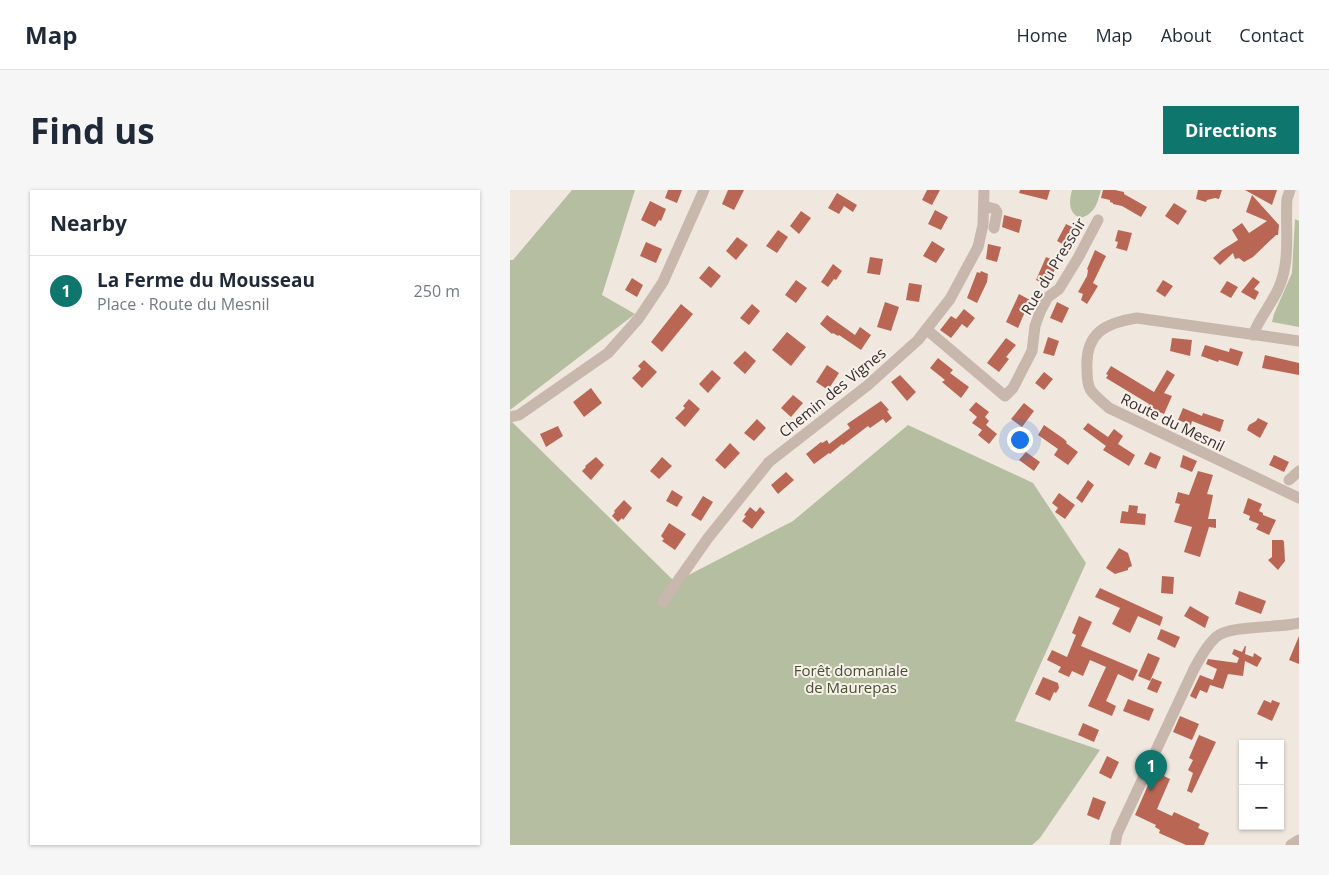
<!DOCTYPE html>
<html lang="en">
<head>
<meta charset="utf-8">
<style>
	body { margin:0; font-family:"Open Sans",sans-serif; background:#f6f6f7; color:#1f2937 }
	.controls { position:absolute; right:15px; bottom:15px; display:grid; overflow:hidden; border-radius:0px; box-shadow:0 1px 4px #0004 }
	.controls button { width:45px; height:45px; display:grid; place-items:center; padding:0; border:0; border-bottom:1px solid #e0e1e3; background:#fff; color:#1f2937; font:25px sans-serif }
	.you { position:absolute; left:509px; top:249px; width:18px; height:18px; margin:-12px; border:4px solid #fff; border-radius:50%; background:#1a73e8; box-shadow:0 0 0 8px #1a73e833 }
	.badge { display:grid; place-items:center; width:32px; height:32px; border-radius:50%; background:#0f766e; color:#fff; font-size:16px; font-weight:700 }
	.pin { position:absolute; translate:-50% -41px; filter:drop-shadow(0 1px 2px #0008) }
	.pin::after { content:''; position:absolute; top:26px; width:18px; height:15px; background:inherit; clip-path:polygon(0 0,100% 0,50% 100%) }
	.list { margin:0; padding:0; list-style:none }
	h2 { display:flex; justify-content:space-between; align-items:center; height:65px; margin:0; padding:0 20px; font-size:21px }
	h2 small { font-size:16px; font-weight:400; color:#747a83 }
	.list li { display:grid; grid-template-columns:32px 1fr auto; gap:15px; align-items:center; box-sizing:border-box; height:70px; padding:0 20px; border-top:1px solid #e0e1e3 }
	.list b { display:block; font-size:19px; white-space:nowrap }
	.list p { margin:0; font-size:16px; white-space:nowrap; color:#747a83 }
	.list em { font-size:16px; font-style:normal; color:#747a83 }
	.map { position:relative; flex:none; width:789px; height:655px; overflow:hidden; border-radius:0px }
	header { display:flex; align-items:center; gap:30px; box-sizing:border-box; height:70px; padding:0 25px; background:#fff; border-bottom:1px solid #e0e1e3 }
	header strong { font-size:24px }
	nav { display:flex; gap:28px; margin-inline-start:auto; font-size:18px }
	.intro { display:flex; align-items:center; justify-content:space-between; box-sizing:border-box; height:120px; padding:0 30px }
	h1 { margin:0; font-size:35px }
	.button { padding:12px 22px; border-radius:0px; background:#0f766e; color:#fff; font-size:18px; font-weight:700 }
	main { display:flex; gap:30px; padding:0 30px }
	aside { flex:1; background:#fff; border-radius:0px; box-shadow:0 1px 4px #0004 }
	.map>svg:first-child { display:block }
	.green { fill:#b5bea0 }
	.building { fill:#b96754 }
	.lines { fill:none; stroke-linecap:round; stroke-linejoin:round }
	.minor { stroke:#c7b7ac; stroke-width:11 }
	.labels { text-anchor:middle; dominant-baseline:central; stroke-width:4; stroke-linejoin:round; paint-order:stroke }
	.street-label { font-size:15px; fill:#362d2a; stroke:#f8f1eb }
	.park-label { font-size:15px; fill:#475130; stroke:#f8f1eb }
</style>
</head>
<body>
<header>
<strong>Map</strong>
<nav><a>Home</a><a>Map</a><a>About</a><a>Contact</a></nav>
</header>
<div class="intro"><h1>Find us</h1><a class="button">Directions</a></div>
<main>
<aside>
<h2>Nearby<small></small></h2>
<ul class="list">
<li><span class="badge">1</span><div><b>La Ferme du Mousseau</b><p>Place · Route du Mesnil</p></div><em>250 m</em></li>
</ul>
</aside>
<div class="map">
<svg width="789" height="655" viewBox="0 0 789 655">
	<rect width="100%" height="100%" fill="#f0e7df"/>
	<path class="green" d="M62 0H125L92 105 125 124 0 220V70H3Z
		M562 0H591C587 14 585 24 570 28 558 22 559 12 562 0Z
		M785 29 789 31V137L762 132 764 124 782 83Z
		M0 230 165 392 283 331 398 235 523 293 576 373 505 531 590 560 530 648 522 655H0Z"/>
	<path class="building" d="M158 0H172L167 13 155 8Z
		M218 0H234L224 20 212 14Z
		M417 0H430L422 15 412 10Z
		M510 0H540L537 10 509 3Z
		M593 0H605L614 2V4L637 17 631 27 612 16 603 14V13L600 12V10L591 8Z
		M688 0H712L709 9 705 8 697 10 696 12 686 9Z
		M735 0H767L762 15Z
		M327 3 347 15 343 22 334 16 329 24 318 18Z
		M742 5 769 35 768 45H766L743 67 734 72 729 68 725 69 723 63 710 75 703 68 712 60 728 50 722 40 732 33 739 43 757 31 736 22Z
		M140 11 156 19 151 31 149 30 145 37 131 30Z
		M664 13 677 21 668 35 655 26Z
		M425 20 438 27 431 40 418 34Z
		M291 21 301 28 289 44 280 36Z
		M494 25 512 30 509 43 492 37Z
		M556 34 566 39 556 56 547 51Z
		M268 40 278 47 267 63 256 56Z
		M608 40 622 43 617 61 606 58 608 52 605 51Z
		M227 47 238 55 226 70 216 61Z
		M422 51 435 59 426 73 413 66Z
		M136 52 152 59 146 73 130 66Z
		M478 54 491 57 487 72 476 69Z
		M585 60 596 66 583 93 588 96 577 114 571 110 573 104 568 102 577 86 578 80 577 79Z
		M360 67 373 69 370 85 357 83Z
		M536 67 548 72 538 95 526 90Z
		M323 74 332 81 326 90 324 89 318 97 311 92Z
		M199 76 211 86 201 98 189 88Z
		M471 81 478 84 477 92 467 113 457 108 467 82 470 83Z
		M743 87 750 92 744 99 749 102 745 110 731 102Z
		M122 88 133 95 127 107 115 100Z
		M286 90 297 98 286 113 275 105Z
		M653 90 663 96 655 107 646 101Z
		M717 91 728 97 721 108 710 102Z
		M399 93 412 95 409 112 396 110Z
		M509 104 520 110 508 138 496 132Z
		M375 112 389 117 381 141 367 137Z
		M547 112 559 118 552 133 540 128Z
		M171 114 183 124 152 162 141 152Z
		M242 114 250 121 239 135 230 128Z
		M454 119 465 128 457 138 452 134 441 148 430 140 441 126 446 129Z
		M317 125 345 145 350 137 361 145 351 160 329 145 328 146 323 143 322 144 310 134Z
		M277 142 296 157 281 176 262 160Z
		M538 147 549 151 544 166 533 163Z
		M496 148 506 155 496 167 499 169 489 182 477 173Z
		M662 148 682 150 680 166 660 161Z
		M695 155 719 162 720 158 733 162 728 176 709 170 708 172 691 166Z
		M235 161 246 171 235 184 223 173Z
		M755 165 789 173V185L752 178Z
		M428 168 443 180 440 183 459 197 451 208 432 192 435 190 420 178Z
		M134 170 147 182 132 198 122 188 131 179 128 176Z
		M317 175 329 183 318 200 306 192Z
		M601 176 644 202 657 180 665 185 654 203 662 206 654 224 638 217 639 214 596 188 598 185 596 184Z
		M202 180 211 188 198 203 189 194Z
		M534 182 543 189 534 200 525 193Z
		M390 185 406 202 397 211 381 192Z
		M81 198 92 213 74 227 63 212Z
		M283 205 293 213 281 227 271 218Z
		M179 209 190 219 175 237 165 228 175 218 173 216Z
		M371 211 379 220 377 221 382 228 376 233 373 229 360 238 358 236 333 255 332 254 320 264 319 263 304 274 296 264 311 252 312 253 317 250 319 254 340 238 337 234Z
		M466 212 479 222 475 227 479 231 476 235 487 244 479 254 468 245 472 240 462 233 467 227 459 220Z
		M514 213 524 221 512 237 501 229Z
		M673 218 692 226 693 223 714 230 710 242 682 231 681 235 668 230Z
		M748 228 758 233 750 248 737 240 739 235 746 231Z
		M247 229 256 238 244 251 234 243Z
		M578 233 598 247 604 239 613 246 608 254 625 265 619 276 593 260 596 256 573 239Z
		M534 235 554 249 557 252 556 253 568 262 558 275 544 265 548 259 528 245Z
		M48 236 53 246 36 257 30 244Z
		M220 253 230 263 215 279 205 270Z
		M516 262 530 272 524 281 509 270Z
		M640 262 651 267 646 279 634 274Z
		M673 265 687 271 682 282 670 277Z
		M764 265 779 272 774 282 759 275Z
		M86 267 94 275 81 290 72 281 76 277 75 276Z
		M152 267 162 276 149 289 140 281Z
		M688 281 703 285 697 304 703 305 698 329H706V338L699 337 690 367 674 362 682 337 664 332 670 314 665 313 668 302 679 305Z
		M276 282 284 290 268 304 261 295Z
		M578 290 584 295 572 313 566 308Z
		M162 300 173 307 167 317 156 311Z
		M549 303 565 315 555 329 545 322 548 318 542 313Z
		M193 306 203 312 191 331 181 325Z
		M738 308 752 314 749 321 753 323V325L766 330 759 345 746 339 749 334 739 330 740 326 733 323Z
		M114 310 122 318 113 330 112 328 108 332 102 326 105 322 104 321Z
		M619 315 628 316 627 323 636 324 635 335 610 333 612 321 618 322Z
		M240 317 246 322 250 317 255 322 242 339 232 331 236 326 234 325Z
		M159 333 176 344 165 360 152 351 154 349 151 346Z
		M762 350H773L774 352 775 371 768 380 758 370 762 367Z
		M609 358 618 363 622 376 618 378V380L605 384 596 378Z
		M652 386 664 387 663 404 651 403Z
		M590 398 653 427 650 436 628 426 620 443 602 434 610 418 585 407Z
		M729 401 756 411 751 424 725 414Z
		M680 416 699 427 695 438 674 426Z
		M569 426 582 432 571 456 628 480 623 491 608 484 596 511 606 516 602 526 578 516 596 477 580 470 573 486 562 481 559 487 548 482 551 477 537 470 542 460 557 467 566 445 562 443Z
		M651 439 670 447 665 458 647 449Z
		M789 446V474L779 470Z
		M735 456H736L735 464 743 467 744 463 752 468 747 477 735 471 733 486 718 484 713 499 700 495 697 503 690 500 686 509 680 506 690 485 703 490 707 479 696 474 698 469 727 473 729 468 722 464 724 459 732 462Z
		M638 463 650 468 640 491 628 486Z
		M533 487 548 493 549 498 546 503 544 502 540 511 525 504Z
		M642 488 652 492 647 503 637 499Z
		M618 509 644 519 639 531 613 521Z
		M754 510 761 513 762 510 770 513 762 531 747 524Z
		M670 526 689 534 682 550 663 542Z
		M573 533 589 540 584 552 568 545Z
		M689 545 706 552 682 603 677 601 683 583 678 580 683 570 679 568Z
		M597 566 609 572 601 589 589 583Z
		M645 579 655 583 654 586 660 589 647 619 662 626 664 622 690 634 688 638 699 643 694 655H676L649 643 650 640 645 637 646 635 625 625Z
		M583 607 596 612 589 630 577 625Z"/>
	<g class="lines">
		<path class="minor" d="M474 16 485 19 487 22 484 38
			M416 139 495 206 503 198 522 161 525 136 530 122 538 107 549 99 568 68 588 30
			M743 145C749 128 762 114 769 97 781 70 775 38 777 9L780 0
			M789 151 627 128C595 133 575 143 577 179 577 185 577 193 580 199 584 206 593 212 599 218L789 308
			M0 227 9 225 98 163 129 128 153 92 194 0
			M779 290 789 281
			M153 412 198 348 259 272 358 195 408 150 440 109 468 57 473 35 474 0
			M605 655 607 644 684 479C690 468 696 456 706 447 719 435 769 438 789 433
			M781 655 789 650"/>
	</g>
	<g class="labels">
		<g class="street-label">
			<text transform="translate(543 76) rotate(-59)">Rue du Pressoir</text>
			<text transform="translate(322 202) rotate(-39)">Chemin des Vignes</text>
			<text transform="translate(663 232) rotate(26)">Route du Mesnil</text>
		</g>
		<g class="park-label">
			<text x="341" y="480">Forêt domaniale<tspan x="341" dy="17">de Maurepas</tspan></text>
		</g>
	</g>
</svg>
<div class="controls">
<button>+</button>
<button>−</button>
</div>
<div class="you"></div>
<div class="pin badge" style="left:641px;top:601px">1</div>
</div>
</main>
</body>
</html>
